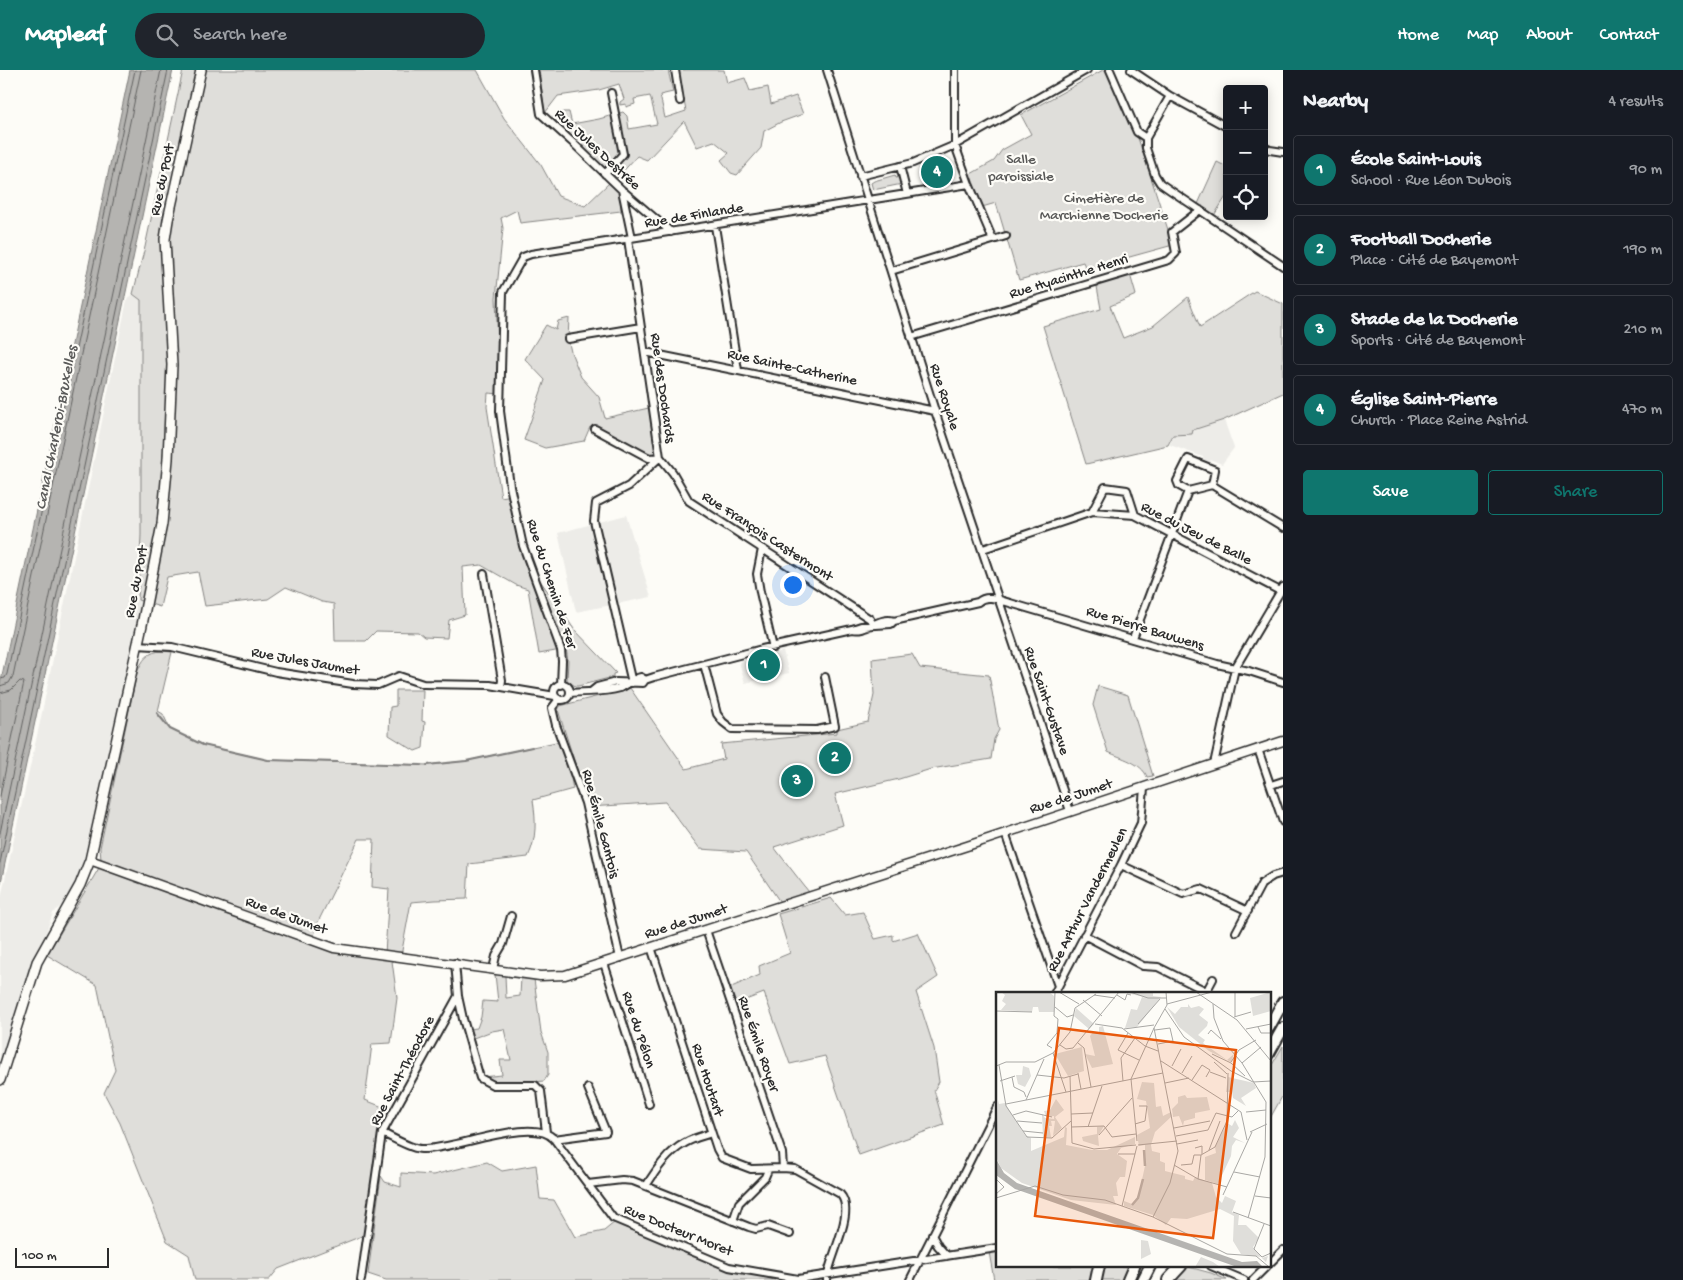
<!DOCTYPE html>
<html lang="en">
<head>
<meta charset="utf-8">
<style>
	body { margin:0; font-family:"Gochi Hand",sans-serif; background:#20242c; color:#f1f3f6 }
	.controls { position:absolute; right:15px; top:15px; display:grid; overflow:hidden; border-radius:5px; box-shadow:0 2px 12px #0003 }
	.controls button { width:45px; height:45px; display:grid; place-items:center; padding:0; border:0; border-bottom:1px solid #363941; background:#171b24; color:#f1f3f6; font:25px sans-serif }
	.scale { position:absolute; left:15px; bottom:12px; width:94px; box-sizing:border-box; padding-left:5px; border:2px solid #2b2b2b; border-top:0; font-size:14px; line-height:18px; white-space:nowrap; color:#2b2b2b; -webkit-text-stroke:4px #fdfcf7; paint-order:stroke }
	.you { position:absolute; left:792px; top:514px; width:18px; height:18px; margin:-12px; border:4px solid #fff; border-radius:50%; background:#1a73e8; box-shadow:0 0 0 8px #1a73e833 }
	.badge { display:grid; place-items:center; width:32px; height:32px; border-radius:50%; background:#0f766e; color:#fff; font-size:16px; font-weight:700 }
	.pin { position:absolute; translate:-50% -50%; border:2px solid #fff; box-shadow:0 1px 5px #0006 }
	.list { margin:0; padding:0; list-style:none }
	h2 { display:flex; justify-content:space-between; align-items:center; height:65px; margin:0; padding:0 20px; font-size:21px }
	h2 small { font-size:16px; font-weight:400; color:#9ea1a6 }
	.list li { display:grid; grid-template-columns:32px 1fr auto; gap:15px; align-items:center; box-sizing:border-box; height:70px; margin:0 10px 10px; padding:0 10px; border:1px solid #363941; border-radius:5px }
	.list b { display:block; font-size:19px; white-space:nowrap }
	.list p { margin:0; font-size:16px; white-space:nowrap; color:#9ea1a6 }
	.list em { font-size:16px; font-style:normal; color:#9ea1a6 }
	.actions { display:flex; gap:10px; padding:15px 20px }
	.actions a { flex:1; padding:11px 0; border:1px solid #0f766e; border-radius:5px; text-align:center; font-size:18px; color:#0f766e }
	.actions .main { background:#0f766e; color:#fff }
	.icon { flex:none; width:28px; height:28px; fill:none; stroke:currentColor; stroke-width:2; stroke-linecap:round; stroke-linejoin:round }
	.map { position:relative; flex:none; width:1283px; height:1210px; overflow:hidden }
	header { display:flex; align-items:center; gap:30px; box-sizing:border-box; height:70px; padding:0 25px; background:#0f766e; color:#fff }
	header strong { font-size:24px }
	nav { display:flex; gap:28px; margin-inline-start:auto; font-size:18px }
	.search { width:350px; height:45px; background:#20242c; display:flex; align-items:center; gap:12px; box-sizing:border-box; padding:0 18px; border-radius:28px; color:#9ea1a6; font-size:19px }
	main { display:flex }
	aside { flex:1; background:#171b24 }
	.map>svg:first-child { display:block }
	.built { fill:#edece8 }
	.green { fill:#dfdeda; stroke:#858482 }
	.water { fill:#b5b4b1; stroke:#7e7d7b }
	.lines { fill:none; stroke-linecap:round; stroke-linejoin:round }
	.shore { stroke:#626261; stroke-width:1 }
	.stream { stroke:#7e7d7b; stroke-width:2 }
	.minor-casing { stroke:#2b2b2b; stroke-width:10 }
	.tertiary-casing { stroke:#2b2b2b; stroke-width:11 }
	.secondary-casing { stroke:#2b2b2b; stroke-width:12 }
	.trunk-casing { stroke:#2b2b2b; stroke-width:14 }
	.minor { stroke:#fdfcf7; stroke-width:6 }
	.tertiary { stroke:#fdfcf7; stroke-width:8 }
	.secondary { stroke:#fdfcf7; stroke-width:9 }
	.trunk { stroke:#fdfcf7; stroke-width:10 }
	.labels { text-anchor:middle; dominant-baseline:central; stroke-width:4.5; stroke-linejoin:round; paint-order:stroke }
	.street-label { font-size:15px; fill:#2b2b2b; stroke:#fdfcf7 }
	.park-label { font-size:15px; fill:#585857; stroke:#fdfcf7 }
	.water-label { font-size:16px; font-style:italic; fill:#5b5b5a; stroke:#fdfcf7 }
	.inset-river { fill:none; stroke:#b5b4b1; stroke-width:2.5 }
	.inset-road { fill:none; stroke:#a9a8a5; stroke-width:1 }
	.view { fill:#e8590c; fill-opacity:0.15; stroke:#e8590c; stroke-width:2.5 }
	.inset-edge { fill:none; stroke:#2b2b2b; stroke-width:2.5 }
</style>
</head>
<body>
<header>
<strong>Mapleaf</strong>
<div class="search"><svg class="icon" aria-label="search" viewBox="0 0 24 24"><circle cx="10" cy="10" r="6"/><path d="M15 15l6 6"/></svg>Search here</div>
<nav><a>Home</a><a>Map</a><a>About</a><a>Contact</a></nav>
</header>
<main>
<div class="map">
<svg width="1283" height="1210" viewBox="0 0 1283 1210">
	<rect width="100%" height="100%" fill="#fdfcf7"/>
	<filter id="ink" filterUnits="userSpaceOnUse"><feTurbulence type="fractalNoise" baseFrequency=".02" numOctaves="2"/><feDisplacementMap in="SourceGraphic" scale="10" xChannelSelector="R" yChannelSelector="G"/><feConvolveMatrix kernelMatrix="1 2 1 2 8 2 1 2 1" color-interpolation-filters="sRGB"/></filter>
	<g filter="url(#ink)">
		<path class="built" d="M133 224 141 230V465L138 530 144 532 76 822 53 843 0 991V832L40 652 127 230Z
			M1224 350 1234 378 1222 394 1212 390 1209 392 1204 390 1203 387 1170 375 1173 365 1192 364 1193 360Z
			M626 445 651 527 576 542 558 463Z
			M783 581 789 603 745 613 739 592Z"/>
		<path class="green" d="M183 0H477L504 48 541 95 558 126 585 136 610 112 620 123 621 141 520 153 517 140 501 148 503 158 496 228 500 324 488 323 487 337 501 427 512 425 517 458 561 580 539 584 528 519 516 515 481 495 463 497 465 545 449 550 447 568 424 567 418 562 376 561 366 571H335L334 534 322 532 286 517 268 529 205 536 198 502 167 507 160 537 138 530 141 465V230L133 224 145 177Z
			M539 0H668L673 22 660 25 665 48 686 41 678 0H724L727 13 745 8 750 21 768 17 771 34 796 26 803 44 781 52 764 61 761 78 737 105 731 103 721 90 729 83 714 71 697 77 684 51 647 90 637 86 617 108 551 50 563 42H569L572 54 599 49 623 42 627 46 629 59 657 54 650 26 634 29 635 34 626 37V34L620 35V32L624 29 619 14 599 20 558 26 545 43Z
			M1103 0H1106L1138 68 1173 175 1086 199 1083 192 1019 210 996 133 982 137 969 105 994 91 1002 80 1031 64 1021 45Z
			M1217 92 1227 97V125L1213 147 1198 134Z
			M895 105 896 108 901 107 902 114 873 120 871 113 874 111Z
			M1129 201 1136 225 1110 236 1123 268 1153 256 1188 227 1200 257 1255 221 1283 234V323L1224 350 1193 360 1192 364 1173 365 1168 375 1086 394 1043 256 1101 239 1096 211Z
			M569 248 568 269 571 282 581 307 599 327 605 348 653 337 660 387 649 388 590 357 584 371 545 378 524 370 545 310 525 289 546 255 556 260 558 251Z
			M539 509 574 559 616 603 613 604V607L578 616H575L567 610 568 591 566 578Z
			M163 581 172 582 158 641 163 644 170 659 203 675 268 690 427 695 466 691 556 672 565 678 573 719 533 730C536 750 537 768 528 787L469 794 467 829 435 830 411 832 401 886 385 884 389 819 372 817 374 769H359L317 854 313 870 392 891 397 928 391 973 372 974 365 1030 393 1041 377 1100 367 1164 278 1199 269 1210H195L189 1185 167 1171 120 1053 104 1023 115 1000 97 915 47 885 99 798 292 863 101 790 100 778 137 603C142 590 148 581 163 581Z
			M912 584 920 598 989 605 999 660 994 669 991 689 931 699 899 709 835 724 843 755 774 777 812 826 782 835 746 782 700 779 665 732 589 737 558 640 560 636 630 618 686 699 724 689 721 674 837 663V659L868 652 874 625 872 589Z
			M1098 616 1128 625 1153 706 1147 707C1142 693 1121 688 1108 682L1093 635Z
			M396 620H423L422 651 425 652 423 678 415 681 389 665 390 637 396 636Z
			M831 828 845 845 863 842 875 869 893 865V871L918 863 938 907 916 922 934 978 939 1012 934 1020 944 1055 859 1085 825 986 790 994 764 923 735 934 729 918 760 905 759 896 790 883 778 844Z
			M495 904 505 905 506 928 520 926 521 907 534 909 541 962 548 982V1005L544 1011 500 1015 483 1007 502 1005 500 990H511L504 959 492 961 468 970 469 959 477 958 481 947 483 931 498 932Z
			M1283 976V1025L1269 1050V1000Z
			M487 1092 502 1101 536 1095 540 1129 554 1130 575 1167 604 1161 615 1152 731 1197 775 1210H386L368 1204 381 1106 385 1112 401 1117V1103L433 1105Z
			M997 1181V1196H1093L1090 1210H994L989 1182Z
			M1102 1196H1128L1122 1210H1100Z
			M1185 1196 1211 1203 1227 1210H1174Z"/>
		<path class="water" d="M130 0H173L0 817V615Z"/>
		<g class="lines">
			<path class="shore" d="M0 609 5 608 7 604 135 0
				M0 616 9 613 13 606 141 0
				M0 623 11 620 20 611 24 612 0 726
				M0 763 161 0
				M0 793 168 0"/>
			<path class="stream" d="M157 643 170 659 203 675 268 690 337 692
				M352 693 421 695
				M427 695 466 691 532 677"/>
			<g class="minor-casing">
				<path id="minor" d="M534 0 541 44 572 72 622 120 671 162
					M675 0 680 31
					M827 0 935 341 1070 741
					M955 0V75L969 114 993 170
					M1110 0 1137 62 1146 68
					M1131 0 1170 26 1227 57
					M1170 26 1146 68V78L1155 105 1160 113 1170 120 1283 196
					M1264 77 1270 80 1283 82
					M900 96 907 124
					M605 104 623 84 611 23
					M860 106 913 93 955 75 1087 0
					M622 120 632 168
					M715 156 738 300
					M628 169 660 387 629 416 596 433 594 451 632 613
					M891 201 1006 166
					M911 267 1169 190 1176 183 1172 162 1200 140
					M568 269 641 257
					M645 282 935 341
					M595 359 649 388 660 387 673 403 689 431 870 549 873 555
					M1188 421 1179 416 1177 411 1188 389 1215 400 1212 415
					M1092 442 1105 417 1127 420 1135 445
					M762 479 757 504 760 522 773 578
					M983 479 1092 442 1135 445 1280 521
					M484 504 502 610 501 617
					M852 559C867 563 879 546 894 551L978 532C987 524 999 530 1010 533L1217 594 1249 601 1283 612
					M1133 568 1188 421 1212 415 1283 458
					M137 575 172 577 276 602 353 614 378 615 399 606 423 614 490 615 555 626
					M704 594 717 644 723 652 732 659 817 660 835 656 825 607
					M554 622a8 8 0 1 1 16 0a8 8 0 1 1-16 0Z
					M561 615 562 591 561 580 523 476 510 416 500 341 503 222 523 187 531 184 969 114
					M592 621 597 617 616 612 643 613 645 610 654 607 762 579 852 559 861 556 891 554 894 551
					M570 623C587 621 603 623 620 618 628 615 634 608 641 607L645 610
					M559 629 552 638 556 655 585 733 620 888
					M1258 679 1283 752
					M1214 694 1235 598 1283 517
					M1271 715 1283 711
					M1005 763 1058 916
					M1121 795 1183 824 1201 819 1248 841
					M706 860 782 1083 783 1098
					M1236 862 1262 813 1273 806 1283 803
					M1084 865 1143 896 1158 897 1206 921
					M651 877 717 1079 722 1088 751 1099 783 1098 795 1099 840 1124C857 1142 828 1189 827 1210
					M604 893 649 1034
					M493 899 496 886 503 874 511 846
					M1054 924 1121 795 1141 753 1144 718
					M1205 924 1213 909
					M458 926 463 949 480 1008 493 1015H535L541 1021 546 1062
					M382 1063C392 1067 411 1079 421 1079 452 1081 534 1045 554 1069L613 1148 729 1197 798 1209 997 1178
					M554 1069 606 1062 588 1018
					M588 1114 622 1110 633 1111 749 1157 756 1159 768 1156 790 1164
					M646 1116C656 1100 668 1082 685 1073 693 1068 703 1066 711 1063
					M733 1151 739 1133 765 1107 768 1100
					M932 1165 938 1176 947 1186
					M1269 1194 1283 1180
					M1211 1196 1244 1210
					M361 1210 382 1063 458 926 455 893
					M910 1210 997 1037
					M1253 1210 1267 1196"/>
			</g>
			<g class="tertiary-casing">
				<path id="tertiary" d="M90 790 334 878 540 906 565 905 967 776 1283 671"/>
			</g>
			<g class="secondary-casing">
				<path id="secondary" d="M0 1010 37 892 80 815 90 790 142 555 162 454 168 389 172 295 165 169 168 150 201 0"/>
			</g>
			<g class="trunk-casing">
				<path id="trunk" d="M1269 957 1283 932
					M1269 983 1283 958
					M1096 1210 1099 1196
					M1128 1210 1134 1196
					M1143 1210 1150 1196
					M1168 1210 1181 1196"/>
			</g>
			<use href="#minor" class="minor"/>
			<use href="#tertiary" class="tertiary"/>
			<use href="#secondary" class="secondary"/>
			<use href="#trunk" class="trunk"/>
		</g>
	</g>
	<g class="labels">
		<g class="street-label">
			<text transform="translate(597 80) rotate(43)">Rue Jules Destrée</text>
			<text transform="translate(163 110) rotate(-78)">Rue du Port</text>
			<text transform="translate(694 146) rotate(-9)">Rue de Finlande</text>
			<text transform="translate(1069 207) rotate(-17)">Rue Hyacinthe Henri</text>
			<text transform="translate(792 298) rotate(12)">Rue Sainte-Catherine</text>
			<text transform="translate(662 318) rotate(82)">Rue des Dochards</text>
			<text transform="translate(944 327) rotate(72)">Rue Royale</text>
			<text transform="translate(1196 464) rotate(27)">Rue du Jeu de Balle</text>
			<text transform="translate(767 467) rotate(33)">Rue François Castermont</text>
			<text transform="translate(137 512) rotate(-79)">Rue du Port</text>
			<text transform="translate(551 514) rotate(72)">Rue du Chemin de Fer</text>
			<text transform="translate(1145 559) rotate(17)">Rue Pierre Bauwens</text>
			<text transform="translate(305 592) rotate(10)">Rue Jules Jaumet</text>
			<text transform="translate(1046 631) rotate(71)">Rue Saint-Gustave</text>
			<text transform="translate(1071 727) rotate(-18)">Rue de Jumet</text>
			<text transform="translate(600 754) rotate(75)">Rue Émile Gantois</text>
			<text transform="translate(1088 830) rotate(-63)">Rue Arthur Vandermeulen</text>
			<text transform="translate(286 846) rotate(20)">Rue de Jumet</text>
			<text transform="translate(686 852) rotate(-18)">Rue de Jumet</text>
			<text transform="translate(638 960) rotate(72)">Rue du Pélon</text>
			<text transform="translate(758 974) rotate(71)">Rue Émile Royer</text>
			<text transform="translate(403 1001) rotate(-62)">Rue Saint-Théodore</text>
			<text transform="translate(707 1010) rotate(72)">Rue Houtart</text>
			<text transform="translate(678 1161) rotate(22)">Rue Docteur Moret</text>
		</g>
		<g class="park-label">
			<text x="1021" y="90">Salle<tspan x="1021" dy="17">paroissiale</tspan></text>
			<text x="1104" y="129">Cimetière de<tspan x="1104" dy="17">Marchienne Docherie</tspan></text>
		</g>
		<g class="water-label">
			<text transform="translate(58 358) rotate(-79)">Canal Charleroi-Bruxelles</text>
		</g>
	</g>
	<g transform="translate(996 922)">
		<rect width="275" height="275" fill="#fdfcf7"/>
		<path d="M5 0H53L58 4V20H43L42 15H37L36 20 5 18 10 12 6 9 9 3ZM126 0H157V4L165 5 141 35 129 36 135 17 141 18 146 5 152 6ZM275 0V19L257 24 254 6ZM192 12 195 16 203 14 208 17 203 23 212 30 211 34 202 43 209 48 207 51 231 68 238 62 235 70 213 59 183 35 171 15 179 22 185 15H192ZM80 16 98 32 93 37 78 24ZM107 34 117 72 96 76 89 62 99 64 94 44 97 40 103 41V35ZM86 55 88 79 72 84 59 62ZM27 74 33 76 35 84 29 95 22 92 20 83H26ZM232 85 258 91 260 96 245 106 250 114 237 106 236 100H230ZM146 90 158 91 160 115 165 114 167 124 175 120 176 124 159 140 155 153 156 159 164 161V169L169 171V179L189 184V187L197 189 199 185 216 191 220 205 226 211 229 204 240 209 236 220 243 223 242 233H250L263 246 257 255 266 266 272 264 270 270 265 265 245 262 237 249 238 224 224 217 191 227 175 226 170 233 157 223 128 214V209L136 212 142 206 149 174V153L143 154 141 143 154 136 150 109 141 107ZM189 103 191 106 211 105 214 118 199 121V126L188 129 187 134 183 124 177 125 176 117 182 111V105ZM60 107 68 118 59 125 66 136 57 144 59 129H55L56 134H53L55 145H47L46 122 49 126 58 127V124L50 125 48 119 54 118ZM2 108 3 112 9 111 29 143 35 146V159L68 145 69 135 71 136 70 153 96 158H111L139 145V152L125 156 121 162 131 169 129 185H124L120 191 122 204H117L120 213 75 208 26 191 5 176 0 165ZM239 128 243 136 237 145 249 151 240 148 236 154 235 164 222 192 209 188V165L220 161 219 155 231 131 236 134ZM108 134 102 144 103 154 87 149 86 145 101 142V135ZM145 248 152 249 155 262 145 267ZM205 265 217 270 224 275H199Z" fill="#dfdeda"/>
		<path d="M0 167 8 181 21 191 246 270 261 269 267 275H241L19 197 0 183Z" fill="#b5b4b1"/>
		<path class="inset-river" d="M148 158 149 174M136 213 142 206 147 187"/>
		<path class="inset-road" d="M63 0 83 12M134 0 152 6H171M200 0 241 28 275 69M98 3 119 6M121 3 129 8 131 2 135 3M87 8 106 24M171 12 216 0M217 12 218 26 227 49 246 71 270 110 269 165 252 226M59 15 71 25 77 23M169 17 188 45 235 79 257 90 275 89M0 19 36 20M239 24V0M238 25 255 20M99 32 126 36 149 54 162 59M142 32 164 7M262 35 265 41H275M128 37 158 33M250 37 275 32M159 38 174 36 177 49 162 52M132 41 122 58 143 68M212 42 215 38 225 47M82 51 88 56 95 95M64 53 70 57 77 56 123 0M56 56 51 53 61 41 62 27 58 24 59 0M57 61 70 100M216 62 235 71M165 69 245 120 251 148M218 70 231 82M235 70 243 58 260 48M235 71 249 84M246 71 265 55M3 73 10 114 31 145 56 146 75 129M0 74 10 70H39L57 61 74 40 79 16 100 2M176 74 185 57M214 80 230 86M82 81 85 97M186 81 196 64M41 83 68 86 82 82M74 84 76 151 98 157 140 153M16 85 18 95 28 100 30 105M196 88 206 73 214 78 210 85M4 89 19 84M127 89 125 66 139 46M169 91 193 86M30 108 48 67M10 112 167 81M250 120 270 118M75 122 97 121M17 123 30 119 56 125M21 129 46 131M139 132 149 129 151 114H143M75 135 108 134 116 145 140 142M92 135 106 94M178 136 214 129M27 139 47 141M254 140 271 132M103 143 136 106M180 144 212 138 220 121 236 125 242 119M141 149 135 87 158 36M181 152 202 148M142 153 181 149M199 156 206 154V162M213 158 224 129M122 162H139M178 173 202 187 231 195M185 173 196 172 198 163H205M238 180 264 185M0 187 8 195 0 202M202 187 205 163 219 155 231 129 232 81M227 203 256 140M259 204 275 206M0 206 39 194 67 203 109 208 157 225 231 262 260 264 273 275M126 214 141 154M237 220 275 234M157 225 174 191 182 159 158 36 171 13 170 0M268 232 258 257 266 265 275 261"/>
		<path class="view" d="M63 36 240 58 217 246 39 224Z"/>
		<rect width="275" height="275" class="inset-edge"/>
	</g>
</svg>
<div class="controls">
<button>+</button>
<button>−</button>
<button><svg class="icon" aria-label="locate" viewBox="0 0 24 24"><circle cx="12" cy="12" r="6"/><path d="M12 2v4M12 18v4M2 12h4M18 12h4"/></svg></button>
</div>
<div class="scale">100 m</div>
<div class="you"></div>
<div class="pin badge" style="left:764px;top:595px">1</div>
<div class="pin badge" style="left:835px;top:688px">2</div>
<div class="pin badge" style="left:797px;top:711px">3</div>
<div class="pin badge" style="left:937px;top:102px">4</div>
</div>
<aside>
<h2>Nearby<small>4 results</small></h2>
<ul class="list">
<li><span class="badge">1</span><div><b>École Saint-Louis</b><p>School · Rue Léon Dubois</p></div><em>90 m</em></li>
<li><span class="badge">2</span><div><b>Football Docherie</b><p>Place · Cité de Bayemont</p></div><em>190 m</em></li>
<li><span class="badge">3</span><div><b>Stade de la Docherie</b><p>Sports · Cité de Bayemont</p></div><em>210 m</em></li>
<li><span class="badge">4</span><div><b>Église Saint-Pierre</b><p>Church · Place Reine Astrid</p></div><em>470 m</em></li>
</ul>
<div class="actions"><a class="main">Save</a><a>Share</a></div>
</aside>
</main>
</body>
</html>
